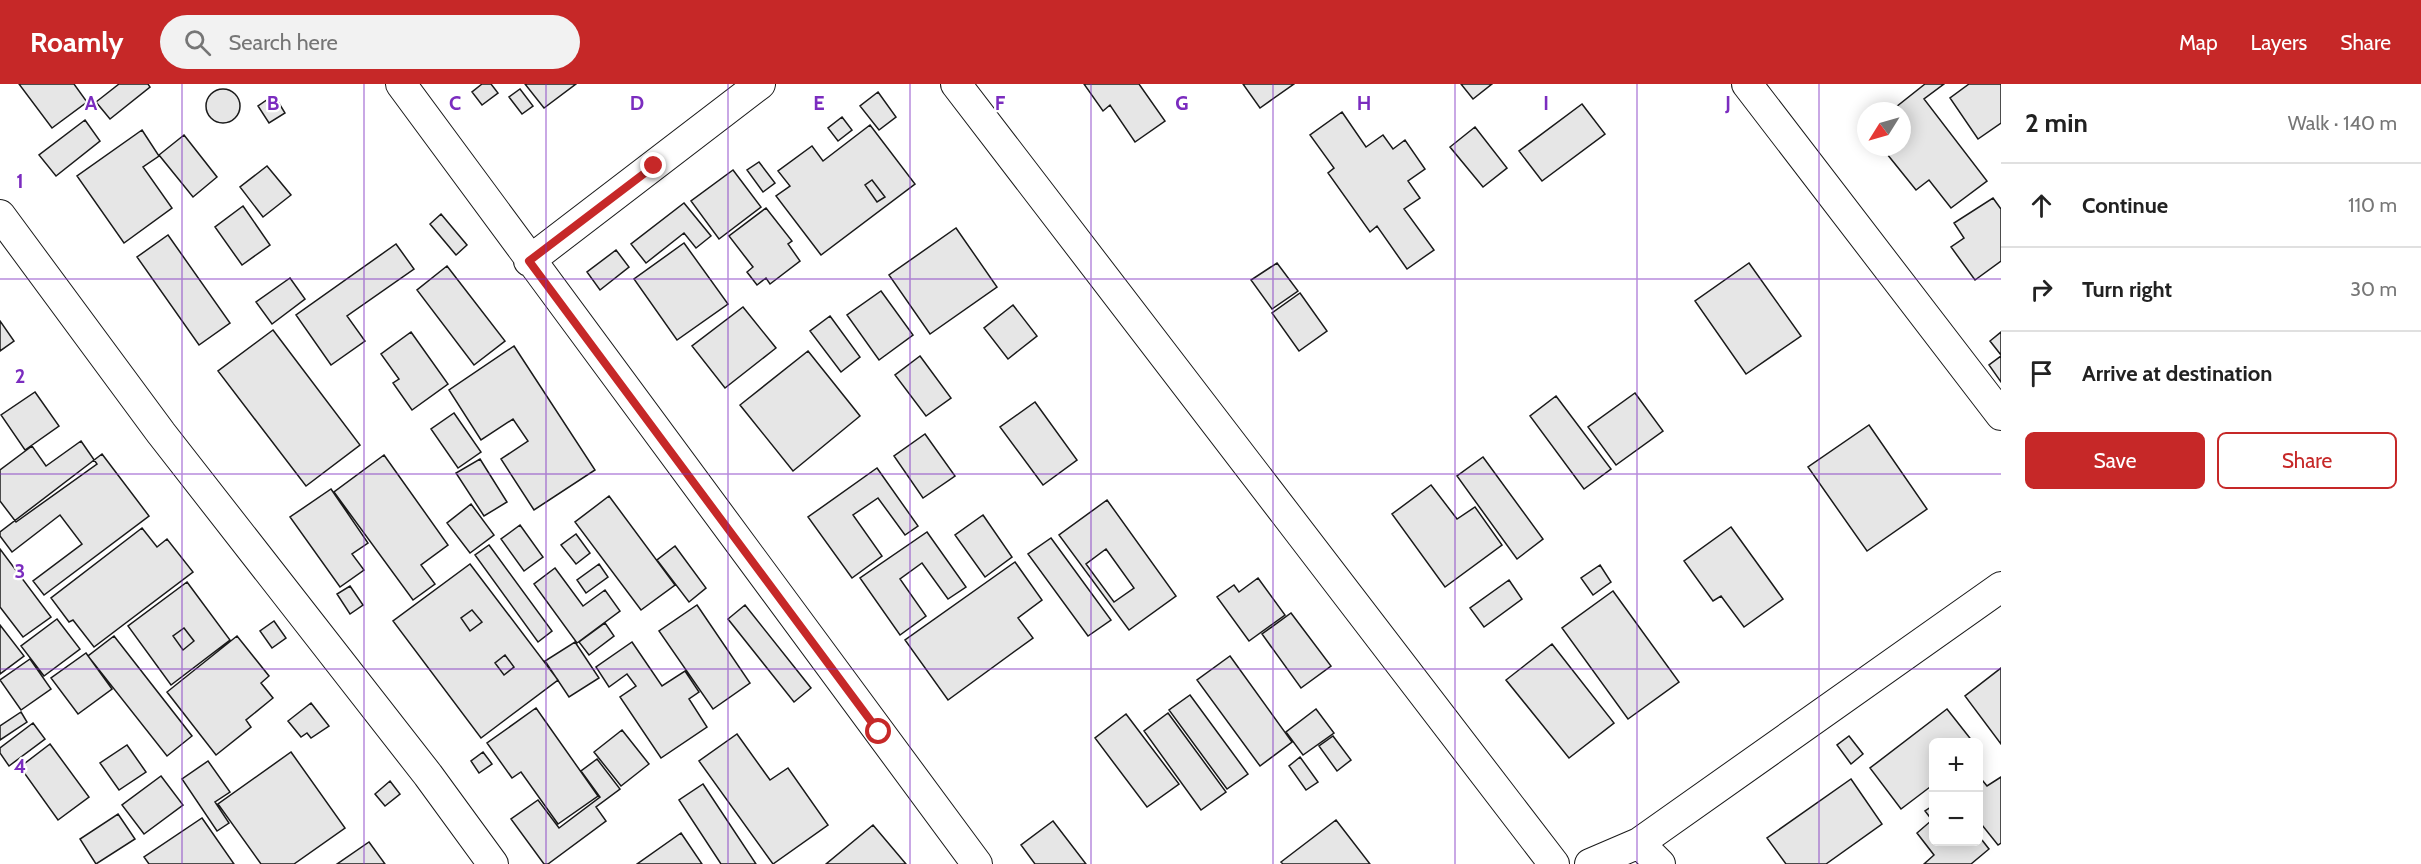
<!DOCTYPE html>
<html lang="en">
<head>
<meta charset="utf-8">
<style>
	body { margin:0; font-family:Cabin,sans-serif; background:#f2f2f2; color:#222 }
	.controls { position:absolute; right:18px; bottom:18px; display:grid; overflow:hidden; border-radius:9px; box-shadow:0 3px 15px #0003 }
	.controls button { width:54px; height:54px; display:grid; place-items:center; padding:0; border:0; border-bottom:2px solid #e0e0e0; background:#fff; color:#222; font:30px sans-serif }
	.compass { position:absolute; left:1857px; top:18px; width:54px; height:54px; border-radius:50%; background:#fff; box-shadow:0 3px 15px #0003; rotate:233deg }
	.stop { position:absolute; width:18px; height:18px; margin:-14px; border:4px solid #c62828; border-radius:50%; background:#fff }
	.stop.end { background:#c62828; border-color:#fff; box-shadow:0 2px 6px #0008 }
	.list { margin:0; padding:0; list-style:none }
	h2 { display:flex; justify-content:space-between; align-items:center; height:78px; margin:0; padding:0 24px; font-size:26px }
	h2 small { font-size:20px; font-weight:400; color:#767676 }
	.list li { display:grid; grid-template-columns:39px 1fr auto; gap:18px; align-items:center; box-sizing:border-box; height:84px; padding:0 24px; border-top:2px solid #e0e0e0 }
	.list b { display:block; font-size:22px; white-space:nowrap }
	.list em { font-size:20px; font-style:normal; color:#767676 }
	.actions { display:flex; gap:12px; padding:18px 24px }
	.actions a { flex:1; padding:14px 0; border:2px solid #c62828; border-radius:9px; text-align:center; font-size:21px; color:#c62828 }
	.actions .main { background:#c62828; color:#fff }
	.icon { flex:none; width:33px; height:33px; fill:none; stroke:currentColor; stroke-width:2; stroke-linecap:round; stroke-linejoin:round }
	.map { position:relative; flex:none; width:2001px; height:780px; overflow:hidden }
	header { display:flex; align-items:center; gap:36px; box-sizing:border-box; height:84px; padding:0 30px; background:#c62828; color:#fff }
	header strong { font-size:28px }
	nav { display:flex; gap:33px; margin-inline-start:auto; font-size:21px }
	.search { width:420px; height:54px; background:#f2f2f2; display:flex; align-items:center; gap:15px; box-sizing:border-box; padding:0 21px; border-radius:33px; color:#767676; font-size:22px }
	main { display:flex }
	aside { flex:1; background:#fff }
	.map>svg:first-child { display:block }
	.building { fill:#e6e6e6; stroke:#1a1a1a; stroke-width:1.5; fill-rule:evenodd }
	.lines { fill:none; stroke-linecap:round; stroke-linejoin:round }
	.minor-casing { stroke:#1a1a1a; stroke-width:32 }
	.minor { stroke:#fff; stroke-width:30 }
	.route { stroke:#c62828; stroke-width:8 }
	.grid { fill:none; stroke:#7b2cbf; stroke-width:1.5; stroke-opacity:0.55 }
	.grid-label { font-size:20px; text-anchor:middle; font-weight:bold; fill:#7b2cbf; stroke:#fff; stroke-width:4.5; stroke-linejoin:round; paint-order:stroke }
</style>
</head>
<body>
<header>
<strong>Roamly</strong>
<div class="search"><svg class="icon" aria-label="search" viewBox="0 0 24 24"><circle cx="10" cy="10" r="6"/><path d="M15 15l6 6"/></svg>Search here</div>
<nav><a>Map</a><a>Layers</a><a>Share</a></nav>
</header>
<main>
<div class="map">
<svg width="2001" height="780" viewBox="0 0 2001 780">
	<rect width="100%" height="100%" fill="#fff"/>
	<path class="building" d="M19 0H74L87 18 52 44Z
		M119 0H148L150 3 110 35 96 18Z
		M482 0H491L498 9 482 21 472 8Z
		M525 0H576L544 24Z
		M1084 0H1139L1165 37 1135 58 1110 21 1103 27Z
		M1243 0H1294L1260 24Z
		M1461 0H1492L1473 15Z
		M1925 0H1944L1924 15 1987 97 1951 124 1929 96 1916 106 1883 65 1902 63V27H1891Z
		M1969 0H2001V39L1978 55 1950 14Z
		M520 5 533 22 522 30 509 13Z
		M206 22a17 17 0 1 1 34 0a17 17 0 1 1-34 0Z
		M878 8 896 33 879 46 860 22Z
		M274 11 285 29 269 39 258 22Z
		M1582 20 1605 50 1542 97 1519 67Z
		M1342 28 1366 63 1383 51 1393 65 1405 56 1425 85 1408 97 1420 114 1404 125 1434 166 1407 185 1377 142 1370 148 1328 89 1334 84 1310 51Z
		M842 33 852 46 838 57 828 44Z
		M85 36 100 57 56 92 39 71Z
		M870 41 915 100 821 171 776 112 790 102 778 87 812 62 823 77ZM872 96 885 113 877 118 865 101Z
		M1475 43 1507 84 1483 103 1450 63Z
		M142 46 159 72 143 83 172 124 124 159 77 92Z
		M184 51 217 93 193 113 159 71Z
		M759 78 775 99 763 108 747 86Z
		M267 82 291 111 263 133 240 103Z
		M733 86 761 123 719 155 691 117Z
		M872 96 885 113 877 118 865 101Z
		M1993 114 2001 125V177L1975 196 1951 163 1964 154 1954 139Z
		M684 119 711 152 696 164 684 149 646 179 631 160Z
		M243 122 270 161 242 181 215 143Z
		M766 124 792 157 788 160 800 177 770 200 766 194 757 201 747 188 753 183 729 152Z
		M441 130 467 161 456 171 430 140Z
		M956 144 997 203 930 250 889 191Z
		M168 151 230 239 199 261 137 173Z
		M684 159 728 220 677 256 634 195Z
		M396 160 414 185 347 232 365 257 331 281 296 231Z
		M616 166 629 183 600 206 587 188Z
		M1277 179 1298 207 1272 225 1251 196Z
		M1749 179 1801 252 1746 290 1695 217Z
		M447 182 505 257 474 281 417 206Z
		M290 194 305 215 272 240 256 218Z
		M881 207 913 251 879 276 847 231Z
		M1300 209 1327 247 1299 267 1272 229Z
		M1013 221 1037 252 1008 275 984 244Z
		M743 223 776 264 725 304 692 262Z
		M830 232 860 273 841 288 810 247Z
		M0 237 14 257 0 267Z
		M273 246 360 361 306 402 218 287Z
		M411 248 448 300 412 326 393 299 399 295 381 270Z
		M2001 248V271L1990 257Z
		M514 262 595 386 534 426 501 375 528 357 513 335 481 356 449 306Z
		M808 267 860 332 793 387 740 321Z
		M920 272 951 314 926 332 895 291Z
		M2001 272V298L1989 281Z
		M35 308 59 342 25 366 1 331Z
		M1635 309 1663 347 1616 381 1588 343Z
		M1556 312 1611 385 1584 405 1530 332Z
		M1035 318 1077 376 1043 401 1000 343Z
		M454 329 481 368 458 384 431 345Z
		M1869 341 1927 425 1867 467 1808 383Z
		M925 350 955 392 923 414 894 372Z
		M81 357 97 380 16 438 0 417V386L32 362 46 382Z
		M102 370 149 432 44 511 33 497 82 460 60 431 12 468 0 452V448Z
		M384 371 448 461 421 481 435 500 413 516 334 408Z
		M1483 373 1543 455 1517 475 1457 392Z
		M480 375 507 418 484 432 456 389Z
		M877 384 918 442 905 451 878 414 853 431 882 472 852 494 808 433Z
		M1431 401 1457 435 1475 423 1502 461 1445 503 1392 430Z
		M331 405 368 459 352 470 364 486 340 503 290 433Z
		M609 412 675 501 641 526 575 438Z
		M1107 416 1176 512 1129 546 1059 451ZM1106 465 1134 504 1114 518 1086 480Z
		M471 420 494 451 470 469 447 439Z
		M983 431 1012 473 985 493 955 451Z
		M520 441 543 473 524 487 501 455Z
		M1731 443 1783 515 1744 543 1721 512 1713 517 1684 477Z
		M142 444 157 463 167 455 193 488 94 563 73 536 69 538 51 514Z
		M927 448 966 503 948 515 922 479 900 495 926 532 900 551 860 494Z
		M576 450 590 469 576 480 561 461Z
		M1051 454 1111 536 1088 552 1028 470Z
		M489 461 552 547 538 558 475 471Z
		M675 462 706 504 689 518 657 476Z
		M0 465 51 533 23 553 0 523Z
		M1015 478 1042 516 1018 534 1033 554 948 616 905 556Z
		M470 480 558 596 481 654 393 537ZM472 526 482 538 470 547 461 534ZM505 571 514 583 504 591 495 579Z
		M599 480 608 493 586 509 577 496Z
		M1600 481 1611 498 1593 511 1581 494Z
		M555 484 583 522 605 506 620 527 577 559 534 500Z
		M1258 494 1285 531 1249 557 1217 513 1234 501 1239 508Z
		M1509 496 1522 515 1484 543 1470 524Z
		M187 498 230 556 171 601 128 542ZM184 544 194 557 183 566 173 552Z
		M350 502 363 521 350 530 337 510Z
		M1613 507 1679 598 1628 635 1562 544Z
		M697 521 750 599 713 625 659 547Z
		M745 521 811 604 794 618 728 535Z
		M472 526 482 538 470 547 461 534Z
		M1291 529 1331 582 1301 604 1262 550Z
		M57 535 80 565 44 592 21 562Z
		M274 537 286 554 272 564 260 547Z
		M605 539 614 552 589 571 579 558Z
		M0 541 24 572 0 590Z
		M184 544 194 557 183 566 173 552Z
		M114 552 192 652 167 672 88 572Z
		M237 552 269 592 261 599 273 614 246 636 251 643 216 671 167 608Z
		M575 558 599 594 569 613 545 577Z
		M632 558 662 602 685 587 699 608 689 615 707 643 661 674 620 613 636 602 627 590 609 603 596 583Z
		M1552 560 1614 639 1569 674 1506 596Z
		M86 569 112 605 78 630 51 594Z
		M505 571 514 583 504 591 495 579Z
		M1230 572 1292 658 1260 682 1197 596Z
		M30 575 51 605 21 626 0 596Z
		M2001 584V660L1965 612Z
		M1190 611 1248 690 1227 705 1169 626Z
		M311 619 329 642 311 654 307 649 301 653 288 637Z
		M536 624 598 712 558 740 521 688 512 694 487 659Z
		M1316 625 1334 649 1303 671 1286 648Z
		M1947 625 1973 658H1934V700L1901 725 1870 684Z
		M21 628 27 638 0 656V642Z
		M1168 629 1226 708 1201 726 1144 647Z
		M1126 630 1179 700 1147 723 1095 654Z
		M33 639 45 655 9 682 0 669V664Z
		M622 646 649 680 621 702 594 668Z
		M737 650 770 696 788 684 828 741 773 780 699 677Z
		M1333 652 1351 676 1337 687 1319 662Z
		M1849 652 1863 670 1851 680 1837 661Z
		M50 660 89 713 58 736 20 683Z
		M127 661 146 688 119 706 100 679Z
		M291 668 345 744 294 780H261L218 720Z
		M483 668 492 680 479 689 471 677Z
		M1300 673 1318 698 1306 706 1289 682Z
		M597 675 620 705 596 723 606 737 548 780H544L511 735 538 716 559 744 600 713 581 687Z
		M208 677 230 708 215 718 229 739 217 747 182 695Z
		M1978 691 1987 702 2001 693V759L1998 761 1978 736Z
		M161 692 183 721 144 750 122 721Z
		M1851 695 1882 740 1826 780H1786L1767 754Z
		M390 697 400 710 385 722 375 710Z
		M703 700 756 780H721L679 716Z
		M1934 721V758H1978V751L1989 765 1971 780H1924L1934 771 1917 749 1932 736 1925 727Z
		M118 730 135 755 96 780 80 755Z
		M202 734 234 780H149L144 773Z
		M1336 736 1370 780H1283L1281 778Z
		M1053 737 1086 780H1035L1021 761Z
		M873 741 906 780H826Z
		M681 749 702 780H637Z
		M369 758 385 780H337Z"/>
	<g class="lines">
		<g class="minor-casing">
			<path id="minor" d="M401 0 977 780
				M956 0 1554 780
				M1747 0 2001 331
				M0 131 161 349 428 691 493 780
				M529 177 760 0
				M1639 759 1660 780
				M1590 780 1639 759 2001 503"/>
		</g>
		<use href="#minor" class="minor"/>
	</g>
	<g class="lines">
		<path class="route" d="M654 82 529 177 879 648"/>
	</g>
	<path class="grid" d="M182 0V780M364 0V780M546 0V780M728 0V780M910 0V780M1091 0V780M1273 0V780M1455 0V780M1637 0V780M1819 0V780M0 195H2001M0 390H2001M0 585H2001"/>
	<g class="grid-label">
		<text x="91" y="26">A</text>
		<text x="273" y="26">B</text>
		<text x="455" y="26">C</text>
		<text x="637" y="26">D</text>
		<text x="819" y="26">E</text>
		<text x="1000" y="26">F</text>
		<text x="1182" y="26">G</text>
		<text x="1364" y="26">H</text>
		<text x="1546" y="26">I</text>
		<text x="1728" y="26">J</text>
		<text x="20" y="104">1</text>
		<text x="20" y="299">2</text>
		<text x="20" y="494">3</text>
		<text x="20" y="689">4</text>
	</g>
</svg>
<div class="controls">
<button>+</button>
<button>−</button>
</div>
<svg class="compass" viewBox="-18 -18 36 36"><path d="M0-13l5 13h-10z" fill="#e53935"/><path d="M0 13l5-13h-10z" fill="#767676"/></svg>
<div class="stop" style="left:879px;top:648px"></div>
<div class="stop end" style="left:654px;top:82px"></div>
</div>
<aside>
<h2>2 min<small>Walk · 140 m</small></h2>
<ul class="list">
<li><svg class="icon" aria-label="ahead" viewBox="0 0 24 24"><path d="M12 20V5M6 11l6-6 6 6"/></svg><div><b>Continue</b></div><em>110 m</em></li>
<li><svg class="icon" aria-label="right" viewBox="0 0 24 24"><path d="M7 20v-9h11M14 6l5 5-5 5"/></svg><div><b>Turn right</b></div><em>30 m</em></li>
<li><svg class="icon" aria-label="arrive" viewBox="0 0 24 24"><path d="M6 21V4h12l-3 4 3 4H6"/></svg><div><b>Arrive at destination</b></div></li>
</ul>
<div class="actions"><a class="main">Save</a><a>Share</a></div>
</aside>
</main>
</body>
</html>
